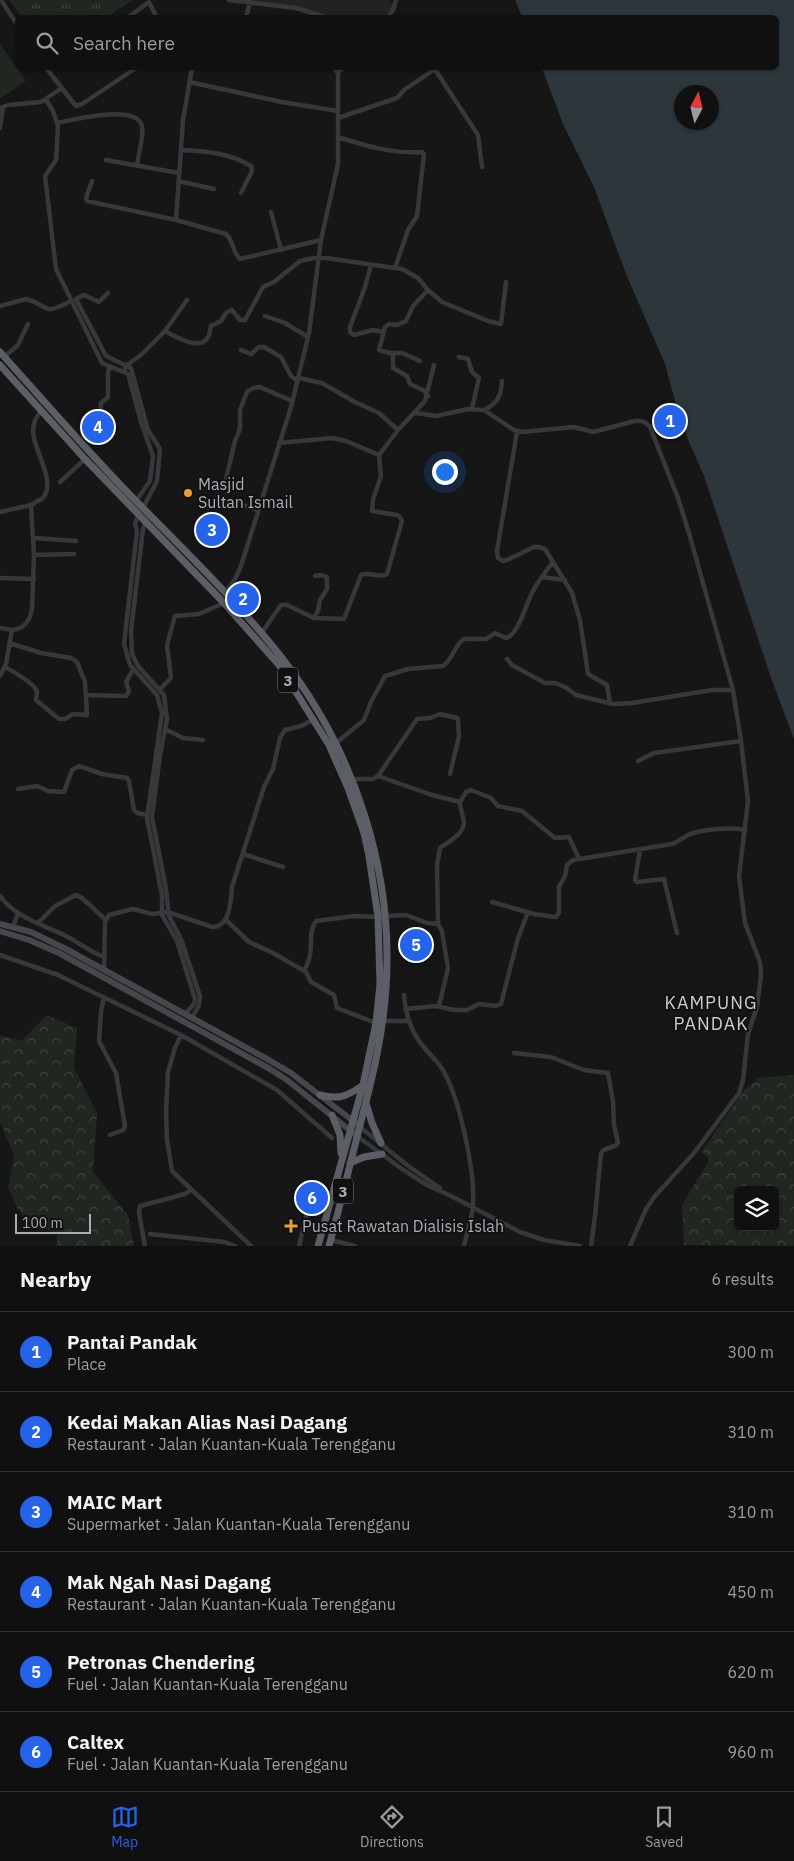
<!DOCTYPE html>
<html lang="en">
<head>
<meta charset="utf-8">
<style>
	body { margin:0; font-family:"IBM Plex Sans",sans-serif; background:#19191a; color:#f1f3f6 }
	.controls { position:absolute; right:15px; bottom:15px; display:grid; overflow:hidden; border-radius:8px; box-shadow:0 1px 4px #0004 }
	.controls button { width:45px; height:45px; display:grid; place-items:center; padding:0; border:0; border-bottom:1px solid #303031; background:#101011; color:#f1f3f6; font:25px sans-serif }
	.compass { position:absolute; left:674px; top:85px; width:45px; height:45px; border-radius:50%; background:#101011; box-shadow:0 1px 4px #0004; rotate:7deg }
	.scale { position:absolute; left:15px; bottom:12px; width:76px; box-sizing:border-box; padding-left:5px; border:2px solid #a8aeb7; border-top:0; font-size:14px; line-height:18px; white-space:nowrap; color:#a8aeb7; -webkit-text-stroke:4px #111112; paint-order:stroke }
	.you { position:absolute; left:444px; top:471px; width:18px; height:18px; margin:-12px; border:4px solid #fff; border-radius:50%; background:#1a73e8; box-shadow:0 0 0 8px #1a73e833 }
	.badge { display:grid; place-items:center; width:32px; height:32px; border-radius:50%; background:#2563eb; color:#fff; font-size:16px; font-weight:700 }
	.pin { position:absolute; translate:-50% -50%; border:2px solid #fff; box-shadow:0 1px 5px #0006 }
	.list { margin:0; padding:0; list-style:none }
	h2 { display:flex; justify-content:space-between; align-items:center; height:65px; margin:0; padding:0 20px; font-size:21px }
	h2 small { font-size:16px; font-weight:400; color:#9c9d9f }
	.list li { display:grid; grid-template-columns:32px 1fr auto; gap:15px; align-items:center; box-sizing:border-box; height:80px; padding:0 20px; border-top:1px solid #303031 }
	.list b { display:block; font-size:19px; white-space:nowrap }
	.list p { margin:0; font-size:16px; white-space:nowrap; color:#9c9d9f }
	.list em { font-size:16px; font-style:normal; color:#9c9d9f }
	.icon { flex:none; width:28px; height:28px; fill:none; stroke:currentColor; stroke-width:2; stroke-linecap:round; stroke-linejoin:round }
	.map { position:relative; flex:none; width:794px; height:1246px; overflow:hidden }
	.search { position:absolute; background:#101011; box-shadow:0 1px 4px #0004; left:15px; right:15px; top:15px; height:55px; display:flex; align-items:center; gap:12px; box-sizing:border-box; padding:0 18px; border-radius:8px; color:#9c9d9f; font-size:19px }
	.sheet { height:545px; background:#101011 }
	nav { display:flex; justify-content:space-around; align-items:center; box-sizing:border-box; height:70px; border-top:1px solid #303031; background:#101011; font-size:14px; color:#9c9d9f }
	nav a { display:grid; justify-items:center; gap:2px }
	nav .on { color:#2563eb }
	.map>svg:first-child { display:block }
	.built { fill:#222224 }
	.grass { fill:#202720 }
	.forest { fill:url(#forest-crowns); fill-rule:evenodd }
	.park { fill:url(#park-tufts) }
	.water { fill:#2c363b; fill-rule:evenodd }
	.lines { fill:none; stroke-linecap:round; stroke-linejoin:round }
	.minor { stroke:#37383c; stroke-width:4.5 }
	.secondary { stroke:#45474c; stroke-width:6 }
	.trunk { stroke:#5b5e64; stroke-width:7 }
	.poi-dot { fill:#ed9c38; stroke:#111112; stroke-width:2 }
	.labels { text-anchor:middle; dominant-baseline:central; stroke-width:4; stroke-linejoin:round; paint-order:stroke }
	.shield { fill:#111112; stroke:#7b7f86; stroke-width:1 }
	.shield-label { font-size:15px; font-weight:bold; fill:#a8aeb7 }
	.poi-label { font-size:16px; fill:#a8aeb7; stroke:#111112; text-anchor:start }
	.neighbourhood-label { font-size:18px; letter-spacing:1px; fill:#c9cdd3; stroke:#111112 }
</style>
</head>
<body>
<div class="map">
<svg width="794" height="1246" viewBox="0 0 794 1246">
	<defs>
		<pattern id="forest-crowns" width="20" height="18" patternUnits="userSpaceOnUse" patternTransform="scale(1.25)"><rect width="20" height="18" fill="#202720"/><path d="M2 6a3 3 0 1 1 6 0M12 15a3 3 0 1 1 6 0" fill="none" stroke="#3e443e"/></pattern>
		<pattern id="park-tufts" width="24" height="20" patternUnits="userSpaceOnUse" patternTransform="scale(1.25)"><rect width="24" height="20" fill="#202720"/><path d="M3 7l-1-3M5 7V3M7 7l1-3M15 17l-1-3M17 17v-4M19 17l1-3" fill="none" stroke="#3e443e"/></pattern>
	</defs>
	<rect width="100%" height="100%" fill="#161617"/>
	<path class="built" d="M248 0H389L395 7 382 17 335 18 295 7Z"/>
	<path class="grass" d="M0 44 26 81 0 99Z"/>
	<path class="forest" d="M47 1015 77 1028 74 1068 97 1113 93 1172 128 1215 134 1246H57V1234L27 1221 17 1207 8 1187 14 1155 0 1122V1035L21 1041Z
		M794 1075V1246L684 1245 682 1205 709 1160 702 1151 745 1089 759 1078ZM738 1190H775V1227H738Z"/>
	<path class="park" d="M9 0H132L107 17H22Z"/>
	<path class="water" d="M515 0H794V739L771 678 704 476 689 442 676 404 665 364 626 274 594 187 563 124 542 68H776V18L522 17ZM682 92H712V122H682Z"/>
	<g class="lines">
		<path class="minor" d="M1 0 18 26
			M229 0 296 8 322 16
			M127 18 149 2 157 18
			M246 18 250 2
			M387 18 393 10 396 0
			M46 68 76 106 82 104 136 68
			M434 68 478 135 482 167
			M338 73 343 68
			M189 82 282 102 338 111
			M46 100 53 111 58 126 56 160 45 176 56 269 102 363 128 374 141 422 153 456 150 481 136 501
			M0 108 8 105 41 102 62 88
			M338 118 397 98 404 90 435 69
			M57 123C72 120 139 103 142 127 144 138 138 154 137 166
			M0 128 3 107
			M338 137C366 146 393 154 422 152L424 154 417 216 408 230 395 268
			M181 150C205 151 230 153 251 166L252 171 241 193
			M106 160 179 173
			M92 181 86 198 87 201 176 220 226 234C234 241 232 252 240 259L321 240
			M178 181 214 189
			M271 212 281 250
			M176 220 183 120 192 68
			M371 265 365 287 350 327V332L354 335 373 330 384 332
			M108 293 99 302 84 295 76 299 106 356 131 368 148 430 160 449 157 481 143 508
			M0 306 26 299C52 306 40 317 71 301
			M265 316 285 323 308 337
			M165 331C174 336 201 352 208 337 210 334 210 329 211 326L221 321 226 313 232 310 240 320H245L263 287 274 282 300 261 319 257 402 269 418 278 428 290 442 302 488 321 501 324 506 282
			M241 350 251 354 259 347H264L281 357 291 376 298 381
			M393 353V368L407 376 410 384 425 391 428 396
			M4 357 18 345 28 324
			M459 357 468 359 472 372 479 378 472 409
			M420 361 402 353H389L379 350 385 327 389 324 397 325 406 321 413 306 428 290
			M124 371 127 365 141 355 165 331 187 300
			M299 378 322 383 353 401 379 413 398 430
			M484 410C498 403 501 396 502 381
			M416 413 436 416 468 409 484 410 514 430 522 432 574 427 593 432 635 421C642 420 646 422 650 427L678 498 689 533 733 690 741 741 748 801 739 876 745 923 760 962 761 975 757 1007 748 1034 743 1080 739 1093 694 1153 655 1196 646 1209 630 1246
			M92 421 100 419 101 403 108 397V374L109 367
			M517 432 497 551 498 558 503 561 507 560 534 547H538L545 549 572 593 580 620 588 674 607 685 610 703
			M279 443 332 438 346 441 379 455 398 430 425 401 434 365
			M226 479 235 441 240 429V410L247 392 253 388 260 387 292 401
			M60 482 85 459
			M218 497 258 510
			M0 512 31 505
			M139 514 135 523 137 531 124 644 130 665 157 695 162 713 147 818 162 895V915L177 941 195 999 194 1004 185 1014
			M146 521 143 529 131 631 132 654 138 666 164 695 167 719 160 755 152 817 166 889 169 916 181 939 200 996 199 1005 192 1018
			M34 538 76 541
			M34 555 74 554
			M542 577 565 580
			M0 578 34 579
			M225 593 235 579 241 566 291 407 309 333 321 240 338 164V73L334 68
			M314 618 318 611 320 600 327 589V577L321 575 315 576
			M0 628 12 630
			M261 634 281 605H287L314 618 344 619 361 575C370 571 379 579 387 574L402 521 400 517 397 515 372 511 373 499 381 476 379 455
			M507 659 512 665 545 683H555L565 687 576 695 613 704 632 703 712 690H733
			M5 667C12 671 35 683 37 692 37 695 36 698 36 700L59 719H65L73 714 87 715 85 682 77 662 71 658 41 653 9 643
			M0 676 6 664 12 630C24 629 30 621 32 609L34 555 31 505 43 498C59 477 25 443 35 421 36 417 39 414 42 411
			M160 689 171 678 167 645 175 616 199 614 224 603
			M86 695 126 696 129 691 126 682 133 670
			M165 729 183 738 203 740
			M336 743 364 720 371 702 385 676 408 669 443 666C453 659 454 646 464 639H486L495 633 506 638C519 634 526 603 533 591 538 581 546 571 553 562
			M638 761 654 753 741 741
			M378 776 417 719 430 718 440 714 457 718 458 720 459 736 450 774
			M352 779H373L378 776 432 795 460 802 466 792 471 790 491 798 498 806 522 811 555 838 569 837 579 859
			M18 789 37 786 48 791 64 792 72 770 79 766 102 774 127 778 129 781 134 810 137 813 147 815
			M640 850 635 880 637 882 664 879 677 933
			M243 854 283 867
			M0 896C17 919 45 925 70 938 82 945 91 952 104 957
			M492 902 534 914 556 917 559 913V887L565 876 567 865 573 860 672 844C678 842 683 837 690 834 706 829 729 827 745 830
			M384 916 406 915 427 923 438 924
			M226 920 249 942 273 953 306 972 311 982 334 995 337 1008 376 1023
			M38 923 55 906 76 895 82 898 106 920
			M13 927 18 913
			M0 955 58 975 181 1035 277 1090 332 1138
			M104 970 105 922 109 915 133 909 152 914 168 912 212 927C230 928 231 900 232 887L264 787 273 769 280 738 285 730 301 726 313 720
			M304 971C306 967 308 963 309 959 313 947 308 932 316 921L354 916 378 917
			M404 995C406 1014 410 1030 422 1045 429 1054 438 1061 444 1072 460 1101 475 1171 473 1205 472 1218 467 1233 464 1246
			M104 997 101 1012 99 1041 116 1073 125 1126 123 1130 110 1135
			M439 1006 448 968 442 931 438 924 437 865 440 848C450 841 468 832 463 818 462 812 460 809 460 802
			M405 1009 436 1006 454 1010H467L479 1004 496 1006 501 1004 518 938 528 912
			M383 1021H409
			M181 1035 175 1048 168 1072 166 1111 167 1140 172 1171 251 1246
			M514 1053 551 1057 584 1070 608 1073 613 1101 614 1125 618 1143C614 1149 605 1146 601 1153L595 1216 591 1246
			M360 1127 407 1165 440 1188
			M357 1136 402 1169 427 1185 449 1195 520 1232 544 1240 580 1246
			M150 1234 225 1242 235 1246
			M331 1240 355 1246
			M145 1246 139 1213 140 1206 185 1194 191 1190
			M299 1246 306 1217"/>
		<path class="secondary" d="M0 924 31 932 66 949 269 1060 291 1073 357 1124
			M0 931 29 940 59 953 270 1069 287 1080 357 1136"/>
		<path class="trunk" d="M0 352C44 401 87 451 133 498 184 550 237 601 282 658 354 751 394 869 386 988 383 1035 372 1080 360 1125 350 1165 340 1206 329 1246
			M0 365 85 459 224 603 279 665 329 745 348 788 364 833 369 856 378 917 380 984 376 1023 363 1085 318 1246
			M320 1095C339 1100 348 1096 363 1085
			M366 1103 372 1123 381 1143
			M332 1115 340 1135 341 1153
			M350 1163 364 1157 382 1154"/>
	</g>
	<g class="poi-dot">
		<circle cx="188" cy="493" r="5"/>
		<path d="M288.5 1218.5h5v5h5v5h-5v5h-5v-5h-5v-5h5z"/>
	</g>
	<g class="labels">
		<g class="shield">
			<rect x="278" y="667.5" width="20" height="25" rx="4"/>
			<rect x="333" y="1178.5" width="20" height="25" rx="4"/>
		</g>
		<g class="shield-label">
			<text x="288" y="680">3</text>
			<text x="343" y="1191">3</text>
		</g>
		<g class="poi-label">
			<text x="198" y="484">Masjid<tspan x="198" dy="18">Sultan Ismail</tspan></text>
			<text x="302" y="1226">Pusat Rawatan Dialisis Islah</text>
		</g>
		<g class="neighbourhood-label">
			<text x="711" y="1002">KAMPUNG<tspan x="711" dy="21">PANDAK</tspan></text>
		</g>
	</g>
</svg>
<div class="controls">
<button><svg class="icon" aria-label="layers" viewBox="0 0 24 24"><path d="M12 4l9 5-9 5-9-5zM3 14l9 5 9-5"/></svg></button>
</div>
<svg class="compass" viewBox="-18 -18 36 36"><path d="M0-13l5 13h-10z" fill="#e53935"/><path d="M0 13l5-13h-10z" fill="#9c9d9f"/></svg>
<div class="scale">100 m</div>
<div class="you"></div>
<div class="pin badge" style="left:670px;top:421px">1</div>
<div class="pin badge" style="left:243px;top:599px">2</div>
<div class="pin badge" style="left:212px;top:530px">3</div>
<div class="pin badge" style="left:98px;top:427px">4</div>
<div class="pin badge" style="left:416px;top:945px">5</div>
<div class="pin badge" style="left:312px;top:1198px">6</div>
<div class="search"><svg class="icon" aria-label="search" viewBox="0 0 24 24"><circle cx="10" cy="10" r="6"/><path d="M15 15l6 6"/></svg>Search here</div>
</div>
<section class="sheet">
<h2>Nearby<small>6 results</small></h2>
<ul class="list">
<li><span class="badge">1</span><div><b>Pantai Pandak</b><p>Place</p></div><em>300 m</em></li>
<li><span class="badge">2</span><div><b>Kedai Makan Alias Nasi Dagang</b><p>Restaurant · Jalan Kuantan-Kuala Terengganu</p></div><em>310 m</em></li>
<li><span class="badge">3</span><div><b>MAIC Mart</b><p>Supermarket · Jalan Kuantan-Kuala Terengganu</p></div><em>310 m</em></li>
<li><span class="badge">4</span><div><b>Mak Ngah Nasi Dagang</b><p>Restaurant · Jalan Kuantan-Kuala Terengganu</p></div><em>450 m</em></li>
<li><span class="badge">5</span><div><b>Petronas Chendering</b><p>Fuel · Jalan Kuantan-Kuala Terengganu</p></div><em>620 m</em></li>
<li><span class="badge">6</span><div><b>Caltex</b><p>Fuel · Jalan Kuantan-Kuala Terengganu</p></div><em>960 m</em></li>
</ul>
</section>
<nav>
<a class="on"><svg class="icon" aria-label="map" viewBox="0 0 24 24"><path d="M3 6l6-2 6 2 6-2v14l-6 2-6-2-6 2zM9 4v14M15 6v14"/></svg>Map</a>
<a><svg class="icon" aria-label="directions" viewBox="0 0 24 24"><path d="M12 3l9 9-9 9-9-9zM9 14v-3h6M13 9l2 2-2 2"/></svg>Directions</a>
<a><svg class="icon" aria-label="saved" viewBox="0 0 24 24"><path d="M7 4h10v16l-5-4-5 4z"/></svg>Saved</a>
</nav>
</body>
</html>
